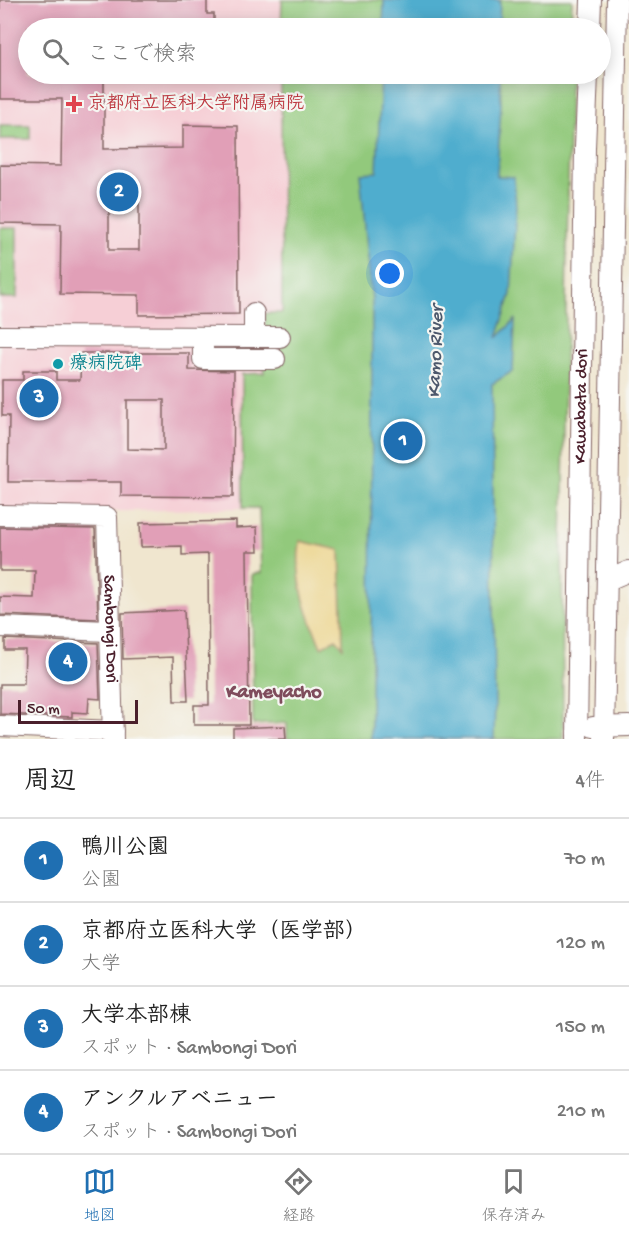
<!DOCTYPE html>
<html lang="ja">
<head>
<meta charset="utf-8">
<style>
	body { margin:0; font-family:"Gochi Hand","Klee One",sans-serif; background:#f2f2f2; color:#222 }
	.scale { position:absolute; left:18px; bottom:15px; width:120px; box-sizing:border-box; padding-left:6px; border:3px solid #4a1f2b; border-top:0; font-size:16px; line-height:21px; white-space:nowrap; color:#4a1f2b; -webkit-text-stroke:4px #f6f6f2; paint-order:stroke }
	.you { position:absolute; left:390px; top:274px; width:21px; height:21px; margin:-15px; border:4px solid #fff; border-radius:50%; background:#1a73e8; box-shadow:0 0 0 9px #1a73e833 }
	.badge { display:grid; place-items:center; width:39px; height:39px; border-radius:50%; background:#1f6fb2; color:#fff; font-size:20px; font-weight:700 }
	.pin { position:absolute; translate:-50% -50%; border:3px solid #fff; box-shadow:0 2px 6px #0006 }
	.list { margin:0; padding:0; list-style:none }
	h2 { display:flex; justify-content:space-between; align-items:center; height:78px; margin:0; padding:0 24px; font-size:26px }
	h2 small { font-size:20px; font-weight:400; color:#767676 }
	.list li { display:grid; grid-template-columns:39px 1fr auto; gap:18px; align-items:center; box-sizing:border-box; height:84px; padding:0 24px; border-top:2px solid #e0e0e0 }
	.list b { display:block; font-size:22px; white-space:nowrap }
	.list p { margin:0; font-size:20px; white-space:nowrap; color:#767676 }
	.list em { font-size:20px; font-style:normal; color:#767676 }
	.icon { flex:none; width:33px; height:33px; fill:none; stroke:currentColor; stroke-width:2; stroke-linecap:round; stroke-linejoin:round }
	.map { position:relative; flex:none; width:629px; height:739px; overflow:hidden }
	.search { position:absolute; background:#fff; box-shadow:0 3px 15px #0003; left:18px; right:18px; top:18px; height:66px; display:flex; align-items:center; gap:15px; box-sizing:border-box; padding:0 21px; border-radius:33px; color:#767676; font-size:22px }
	.sheet { height:414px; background:#fff }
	nav { display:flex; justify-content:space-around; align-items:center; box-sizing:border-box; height:84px; border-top:2px solid #e0e0e0; background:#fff; font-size:16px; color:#767676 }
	nav a { display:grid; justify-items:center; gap:3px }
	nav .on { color:#1f6fb2 }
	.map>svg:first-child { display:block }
	.built { fill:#f6cfd6 }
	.green { fill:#92c97c; stroke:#6e7454; stroke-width:1.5 }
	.sand { fill:#eeda9e; stroke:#9c7c64; stroke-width:1.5 }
	.water { fill:#4fadce; stroke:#4c667c; stroke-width:1.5 }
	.building { fill:#e19fb7; fill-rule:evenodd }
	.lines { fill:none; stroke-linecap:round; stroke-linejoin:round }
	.minor-casing { stroke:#846564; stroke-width:22 }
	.minor { stroke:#fff; stroke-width:20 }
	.health-dot { fill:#e0444e; stroke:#f6f6f2; stroke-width:2 }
	.culture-dot { fill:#0f9aa8; stroke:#f6f6f2; stroke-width:2 }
	.labels { text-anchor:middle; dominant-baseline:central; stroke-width:4.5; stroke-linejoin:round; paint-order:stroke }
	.health-label { font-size:18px; font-weight:bold; fill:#be3a42; stroke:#f6f6f2; text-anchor:start }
	.culture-label { font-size:18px; font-weight:bold; fill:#0d838f; stroke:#f6f6f2; text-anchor:start }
	.street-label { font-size:18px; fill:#4a1f2b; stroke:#f6f6f2 }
	.water-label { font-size:20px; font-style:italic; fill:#4c586c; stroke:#f6f6f2 }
	.neighbourhood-label { font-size:20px; font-weight:bold; fill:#7f4c5c; stroke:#f6f6f2 }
</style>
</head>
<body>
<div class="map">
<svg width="629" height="739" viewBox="0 0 629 739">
	<rect width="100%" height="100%" fill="#f6f6f2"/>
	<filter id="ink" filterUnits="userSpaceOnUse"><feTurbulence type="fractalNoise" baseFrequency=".0167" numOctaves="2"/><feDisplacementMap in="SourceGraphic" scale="12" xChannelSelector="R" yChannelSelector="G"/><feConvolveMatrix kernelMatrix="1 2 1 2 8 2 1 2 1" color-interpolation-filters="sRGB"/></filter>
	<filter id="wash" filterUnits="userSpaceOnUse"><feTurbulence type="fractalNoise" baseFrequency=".008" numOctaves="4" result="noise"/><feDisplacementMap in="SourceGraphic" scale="24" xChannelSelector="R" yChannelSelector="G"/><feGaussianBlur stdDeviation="1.35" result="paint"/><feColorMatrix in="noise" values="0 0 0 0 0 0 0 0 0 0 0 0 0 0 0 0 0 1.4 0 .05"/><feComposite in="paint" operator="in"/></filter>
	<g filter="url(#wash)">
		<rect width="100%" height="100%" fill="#f0e6cf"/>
		<path class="built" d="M0 0H282L281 28H28V74H281L282 313 265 314 264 374H242L243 508 93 512 0 510Z"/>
		<path class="green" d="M282 0H572L571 28H281Z
			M281 74H570L562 550 563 739H287V723L253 725 252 574 261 573 259 508H243L242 374 264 373 265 313H282Z
			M0 125H30V139H0Z
			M0 228H17V298H0Z"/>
		<path class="sand" d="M300 541 340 550 343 647 336 639 321 647C306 611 294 580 300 541Z"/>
		<path class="water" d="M384 0H500L499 28H383Z
			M381 74H500L501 105 497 176 514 177 516 206 511 294 497 338 515 320 513 371 492 384 495 703 494 739H371L372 301 360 173 377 172Z"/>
		<g id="blocks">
			<path class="building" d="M0 0H207V14H214V28H28V74H104V149L183 148V125L238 126 239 314 139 315V295L60 294 61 224 0 223V165L61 166 62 99H0ZM109 189H139V250H109Z
				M81 353H189V370L234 371 233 497 121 496V482H8L9 416H2V380H23V371H56V380H80ZM127 400H164V450L127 449Z
				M236 521V528L257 527 258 551H247L249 725H194V705H209L208 554 182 555V546L141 547 140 523Z
				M0 527 95 529 98 619 0 615V597L34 598 35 571H0Z
				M184 610 188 701H174L173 657 123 659 122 613Z
				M5 639 98 643 100 699 89 698 88 713 72 712V717L0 714V684H24L25 650H5Z
				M285 726 286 739H233V728Z"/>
		</g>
	</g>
	<g filter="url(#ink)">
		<use href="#blocks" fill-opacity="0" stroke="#846564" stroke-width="1.5"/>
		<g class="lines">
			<g class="minor-casing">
				<g id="minor">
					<path d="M590 28 591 0"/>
					<path d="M0 336 254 337V313"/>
					<path d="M203 337V359H275"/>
					<path d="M254 337H280"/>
					<path id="s1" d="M0 515 107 517 113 739"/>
					<path d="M608 580 629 571"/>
					<path d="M0 627 110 631"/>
					<path d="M0 726 113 731"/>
					<path d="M593 727 629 726"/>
					<path id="s2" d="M577 739 585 148 588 74"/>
					<path d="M604 739 617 0"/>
				</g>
			</g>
			<use href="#minor" class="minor"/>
		</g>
	</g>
	<path class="health-dot" d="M71 95h6v6h6v6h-6v6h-6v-6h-6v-6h6z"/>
	<circle class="culture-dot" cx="58" cy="364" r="6"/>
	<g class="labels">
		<g class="health-label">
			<text x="88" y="104">京都府立医科大学附属病院</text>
		</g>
		<g class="culture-label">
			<text x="70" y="364">療病院碑</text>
		</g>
		<g class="street-label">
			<text stroke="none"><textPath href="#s2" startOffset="333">Kawabata dori</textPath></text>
			<text stroke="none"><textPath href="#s1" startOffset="219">Sambongi Dori</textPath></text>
		</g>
		<g class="water-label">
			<text transform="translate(437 352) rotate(-88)">Kamo River</text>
		</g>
		<g class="neighbourhood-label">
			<text x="274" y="693">Kameyacho</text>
		</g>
	</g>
</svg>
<div class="scale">50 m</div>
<div class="you"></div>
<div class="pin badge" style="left:403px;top:441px">1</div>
<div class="pin badge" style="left:119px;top:192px">2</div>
<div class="pin badge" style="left:39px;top:398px">3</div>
<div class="pin badge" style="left:68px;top:662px">4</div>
<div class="search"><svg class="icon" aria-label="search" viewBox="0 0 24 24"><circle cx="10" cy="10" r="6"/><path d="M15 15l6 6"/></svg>ここで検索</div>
</div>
<section class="sheet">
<h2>周辺<small>4件</small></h2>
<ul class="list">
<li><span class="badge">1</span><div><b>鴨川公園</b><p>公園</p></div><em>70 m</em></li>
<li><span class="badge">2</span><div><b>京都府立医科大学（医学部）</b><p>大学</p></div><em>120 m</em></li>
<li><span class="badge">3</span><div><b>大学本部棟</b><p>スポット · Sambongi Dori</p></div><em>150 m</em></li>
<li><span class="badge">4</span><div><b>アンクルアベニュー</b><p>スポット · Sambongi Dori</p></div><em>210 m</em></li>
</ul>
</section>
<nav>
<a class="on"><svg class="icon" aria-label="map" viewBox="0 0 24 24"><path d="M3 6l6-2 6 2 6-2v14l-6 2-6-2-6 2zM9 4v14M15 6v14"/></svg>地図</a>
<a><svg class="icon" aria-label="directions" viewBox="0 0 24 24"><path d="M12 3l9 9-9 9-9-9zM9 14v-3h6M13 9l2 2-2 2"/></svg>経路</a>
<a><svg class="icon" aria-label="saved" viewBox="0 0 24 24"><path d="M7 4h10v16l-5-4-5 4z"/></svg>保存済み</a>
</nav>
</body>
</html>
